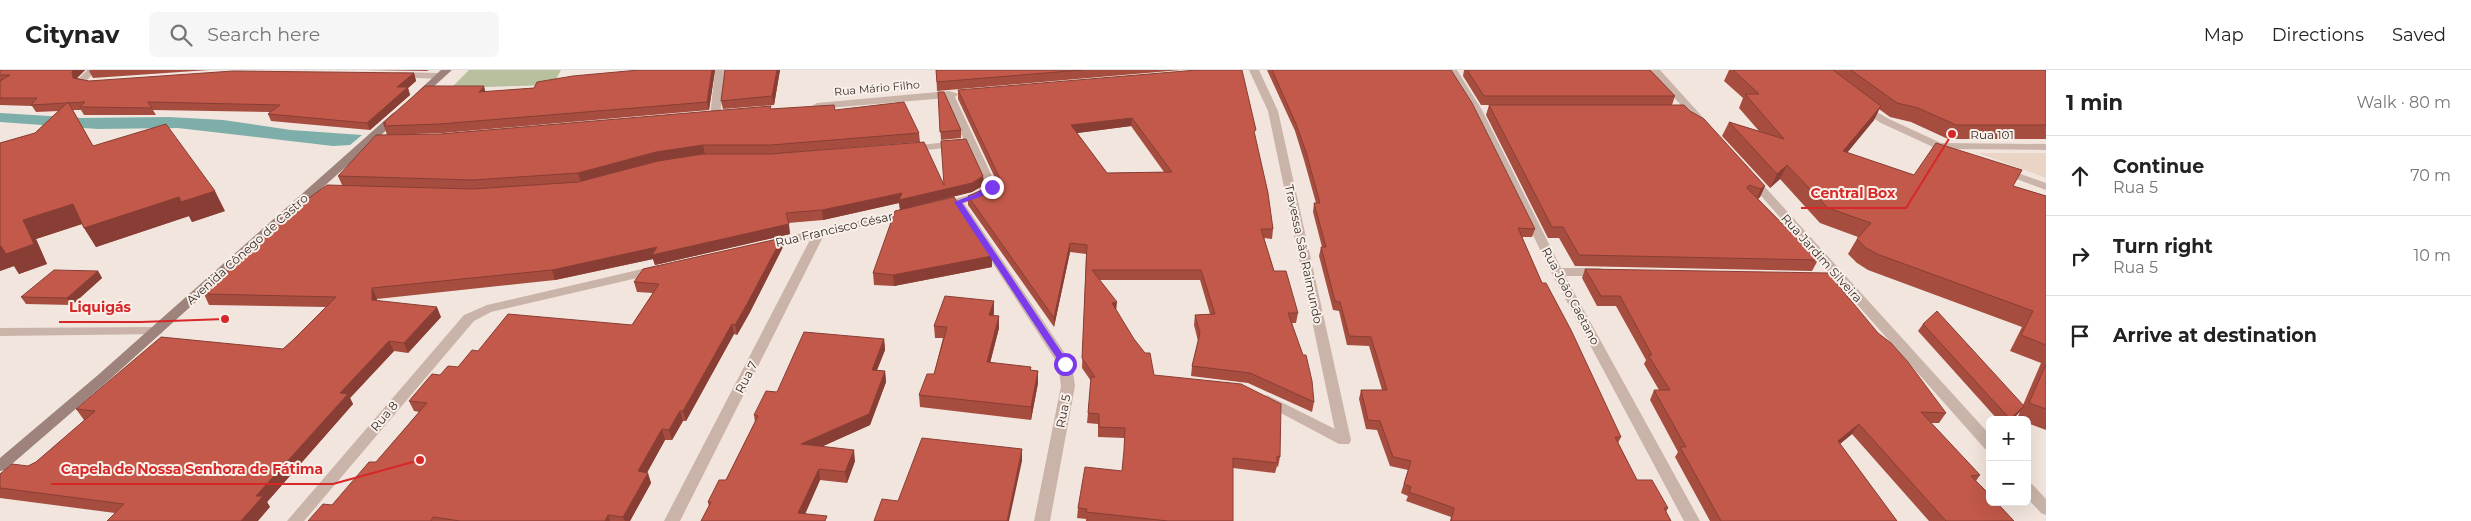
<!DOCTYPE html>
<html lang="en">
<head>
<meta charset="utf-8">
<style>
	body { margin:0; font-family:Montserrat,sans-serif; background:#f6f6f6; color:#222 }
	.controls { position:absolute; right:15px; bottom:15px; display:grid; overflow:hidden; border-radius:8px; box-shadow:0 5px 20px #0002 }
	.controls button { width:45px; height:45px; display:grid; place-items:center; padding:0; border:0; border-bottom:1px solid #e0e0e0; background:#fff; color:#222; font:25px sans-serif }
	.stop { position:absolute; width:15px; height:15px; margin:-11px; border:4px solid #7c3aed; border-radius:50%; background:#fff }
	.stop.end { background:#7c3aed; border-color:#fff; box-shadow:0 1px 5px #0008 }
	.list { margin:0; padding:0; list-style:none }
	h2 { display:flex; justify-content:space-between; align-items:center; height:65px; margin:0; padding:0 20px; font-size:21px }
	h2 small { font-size:16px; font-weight:400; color:#767676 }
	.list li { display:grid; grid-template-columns:32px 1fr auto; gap:15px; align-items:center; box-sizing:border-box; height:80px; padding:0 20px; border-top:1px solid #e0e0e0 }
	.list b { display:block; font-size:19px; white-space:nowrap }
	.list p { margin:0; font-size:16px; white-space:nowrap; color:#767676 }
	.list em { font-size:16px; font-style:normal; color:#767676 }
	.icon { flex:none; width:28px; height:28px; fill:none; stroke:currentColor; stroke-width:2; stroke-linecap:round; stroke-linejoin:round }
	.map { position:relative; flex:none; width:2046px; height:451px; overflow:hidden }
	header { display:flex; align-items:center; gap:30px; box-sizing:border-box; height:70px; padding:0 25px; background:#fff; border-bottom:1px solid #e0e0e0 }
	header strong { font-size:24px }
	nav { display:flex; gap:28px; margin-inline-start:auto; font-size:18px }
	.search { width:350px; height:45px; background:#f6f6f6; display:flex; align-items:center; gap:12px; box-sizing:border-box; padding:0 18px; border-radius:8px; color:#767676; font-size:19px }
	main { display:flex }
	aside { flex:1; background:#fff }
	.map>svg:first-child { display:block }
	.green { fill:#b9c09d }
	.plaza { fill:#e9d4c5 }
	.water { fill:#7daeaa }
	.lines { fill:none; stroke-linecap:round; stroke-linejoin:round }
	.service { fill:#cab4a9; fill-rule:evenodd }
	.minor { fill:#cab4a9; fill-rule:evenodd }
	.secondary { fill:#9d837b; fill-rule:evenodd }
	.wall { fill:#a74d40; fill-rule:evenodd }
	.shaded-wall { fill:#883e34 }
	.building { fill:#c2594a; stroke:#883e34; fill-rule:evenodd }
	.route { fill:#7c3aed }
	.labels { text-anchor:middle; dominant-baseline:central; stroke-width:4; stroke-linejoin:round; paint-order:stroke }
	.far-street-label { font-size:11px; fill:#372c29; stroke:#f9f0ea }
	.street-label { font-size:12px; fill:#372c29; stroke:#f9f0ea }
	.leader { fill:none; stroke:#d62828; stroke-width:2 }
	.callout-dot { fill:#d62828; stroke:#f9f0ea; stroke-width:2 }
	.callout-label { font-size:14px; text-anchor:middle; font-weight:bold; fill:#d62828; stroke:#f9f0ea; stroke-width:4; stroke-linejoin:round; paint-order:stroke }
</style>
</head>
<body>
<header>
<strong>Citynav</strong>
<div class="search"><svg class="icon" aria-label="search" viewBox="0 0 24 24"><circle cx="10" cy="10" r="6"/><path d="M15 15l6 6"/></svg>Search here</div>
<nav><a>Map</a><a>Directions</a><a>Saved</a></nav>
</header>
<main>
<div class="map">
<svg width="2046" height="451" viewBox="0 0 2046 451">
	<rect width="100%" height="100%" fill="#f2e5dd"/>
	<path class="green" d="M469 0H561L553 15 451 18Z"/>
	<path class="plaza" d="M1978 83H2046V108Z"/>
	<path class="water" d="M0 43 82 48 169 47 223 50 291 60 362 65 350 75 333 76 178 58 98 59 0 52Z"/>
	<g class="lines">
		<path class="service" d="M87 0H97L84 13H78V9Z
			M715 0H725L720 46 715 49 710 46Z
			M398 2 440 3 445 6 440 9 395 7 393 5Z
			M1267 325 1349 366 1351 370 1349 374H1339L1262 333 1260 330 1262 327Z"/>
		<path class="minor" d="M1249 0H1259L1278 41 1351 370 1349 374H1339L1337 370 1268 41Z
			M1447 0H1457L1482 40 1561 198H1600L1606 202 1600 206H1565L1700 451H1684L1551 202 1472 40Z
			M1650 0H1660L1709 54V58H1701Z
			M949 21 959 24 955 27 997 117 981 128 964 133 1072 294 1075 316 1050 451H1034L1061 316 1058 294 955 135 940 139 934 136 936 134 973 124 986 116 965 73 946 28 817 39 812 36 817 33Z
			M1863 34 1889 49 1941 73 2046 74V80L1954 79V83H1946L1881 53 1860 39V35Z
			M957 71 961 72V76L910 82 905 79 910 76Z
			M2004 98 2046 113V120L2000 103 1999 101Z
			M1751 105 1755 106 1990 365V380L1985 379 1747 110 1746 108 1747 106Z
			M909 140 913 141 915 143 913 145 824 165 680 451H664L811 168 767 178 763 176 761 174 763 172Z
			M655 196 661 200 659 203 491 242 474 251 304 451H287L464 245 487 235Z
			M156 257 161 258 163 261 161 264 0 266V258Z
			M2027 412 2032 414 2046 429V445L2041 443 2027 428Z"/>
		<path class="secondary" d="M441 0H452L421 28H415V24Z
			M397 42 402 45 401 47 108 311 5 400 0 401V388L98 305 393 43Z"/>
	</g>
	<path class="wall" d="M0 0H85L77 8 89 11 414 3 416 11 408 18 410 25 370 60 271 51 268 44 270 42 153 40 156 45H84L81 40H73L93 76 225 141 192 152 189 146 96 177 82 154 36 169 47 194 19 204 14 196 0 201V73L35 63 59 41 36 42 32 36 0 35Z
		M90 0H209L93 8 89 1Z
		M364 0H429L427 1Z
		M639 0H715L709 40 443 63 387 65 383 53 485 22 534 18Z
		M725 0H780L774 35 723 39 721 31Z
		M936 0H1181L937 21Z
		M1267 0H1451L1535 159 1532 167H1522L1542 213 1621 367 1618 373 1637 410 1668 438 1666 442 1671 451H1450L1451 447 1406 431 1408 426 1401 423 1408 400 1390 396 1377 360 1366 359 1359 329 1361 320H1382L1369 276 1347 275 1339 241 1333 240 1319 186 1321 177H1322L1313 142 1314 133H1316L1304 90 1295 61Z
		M1464 0H1650L1675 26 1672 35 1690 41 1765 116 1760 127 1758 129 1818 190 1812 201 1575 196 1559 168H1548L1486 45 1489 35H1481L1463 6Z
		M1729 0H2046V69H1948L1911 52 1890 47 1879 39 1874 50 1847 83 1914 105 2013 116 2046 126V360L2027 353V350L2017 349 2020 341 2012 350H1998L1918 261 1923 254 2023 335 2041 293 2010 281 2022 257 1868 200 1857 193 1848 184 1858 167 1820 153 1780 109 1770 118 1722 66 1729 52 1759 61 1739 38 1743 28 1724 11Z
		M958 20 1255 68 1273 159 1272 169 1264 168 1274 201 1298 243 1296 253H1292L1314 332 1312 342 1248 313 1191 306 1192 296 1198 271 1194 255 1195 245 1210 244 1200 210H1099L1154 305 1280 387 1278 397 1277 396 1275 403 1233 398V451H1086V449L1077 448 1078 438 1122 401 1124 386V368L1098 367V354L1087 353 1091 311 1082 298 1086 184 1070 182 1054 257 968 135V126L982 120 996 110 958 29ZM1131 56 1164 102 1107 103 1077 63Z
		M938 22 961 60V68L941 70Z
		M771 39 835 40 919 63 920 72 772 84 944 115 983 106 984 115 972 122 911 137 992 186V197L894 216 874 215 873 203 900 139 899 133 823 150 788 153 790 164 655 195 653 189 555 210 377 229V230L441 247 408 283 394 281 350 328 353 334 267 432 270 437 115 443 0 428V404L28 396 36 392 85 350H84L76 339 283 279 293 270 326 237 209 235 204 224 342 115 338 106 440 64Z
		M783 177 749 244 737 265 734 264 686 351H683L672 370H665L647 402 651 413 630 451H308L332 435 376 392 419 342 414 341 409 331 440 305 458 297 478 281 632 255 653 223 637 222 634 212Z
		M1585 199 1946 343 1939 353H1930L1980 405 1976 411 2014 451H1929L1852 364 1840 374 1897 451H1710L1675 387 1678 382 1650 330 1654 320H1659L1644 294 1646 290 1616 236H1597L1582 208Z
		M98 201 102 208 72 235 26 234 21 227Z
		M994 231V243L993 246H999V258L990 293 1031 300 1038 301V313L1031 350 920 337 919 325 934 304 943 268H935L934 256Z
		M884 269 885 280 877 300 885 301 886 312 870 355 821 377 855 391 847 413 820 410 805 444 709 437 708 432 726 410 755 352 754 345 777 322Z"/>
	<path class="shaded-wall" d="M74 0H85L76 9 73 8 72 2Z
		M712 0H715L709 40 707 32Z
		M777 0H780L774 35 772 26Z
		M414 3 416 11 408 18 410 25 370 60 367 53 397 17Z
		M484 16 486 24 479 22Z
		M1881 36 1874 50 1836 96 1843 81Z
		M1132 48 1131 56 1070 64 1071 55Z
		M703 75 705 84 581 112 578 103 656 82Z
		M1787 95 1780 109 1770 118 1777 104Z
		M983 106 984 115 972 122 900 140 899 133 823 150 822 140Z
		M1765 116 1760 127 1756 130 1761 119Z
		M215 121 225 141 192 152 189 146 96 177 84 158 179 127Z
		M73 134 85 153 36 169 47 194 19 204 14 196 0 201V176H1L23 150Z
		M789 154 790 164 655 195 653 189 555 210 552 200 657 177Z
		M782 168 783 177 749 244 737 265 735 255Z
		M1070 173V182L1054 257V248Z
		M992 186V197L894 216 893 205Z
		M98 201 102 208 72 235 67 228Z
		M372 218 377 229V240L372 230Z
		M994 231V243L989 257V245Z
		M1117 232 1116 242 1112 233Z
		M437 237 441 247 408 283 404 273Z
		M999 246V258L987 305V292Z
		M732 254 734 264 686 351 683 341Z
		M884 269 885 280 873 310 872 300Z
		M389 271 394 281 350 328 353 334 267 432 270 437 258 451H241L256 426 340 323Z
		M885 301 886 312 870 355 803 385 801 374Z
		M1038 301V313L1031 350V337Z
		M2024 336 2018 344 2012 350H2009Z
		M680 341 683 351 672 370 669 360Z
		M1859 354 1852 364 1831 381 1838 371Z
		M662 359 665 370 642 412 638 401Z
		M1022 379V391L1009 451H1007Z
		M854 380 855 391 847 413 845 402Z
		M819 399 820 410 802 451 798 443Z
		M648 403 651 413 630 451H625L623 447Z
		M608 445 610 451H605Z"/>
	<path class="building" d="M0 0H74L72 2 73 8 89 11 233 1 414 3 397 17H408L367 53 268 44 280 35 148 32 152 38 80 37 85 32 31 35 37 28H0V11L10 5H0Z
		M639 0H712L707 32 440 54 384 56 386 53H383L425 16H484L479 22 534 18 537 12 573 6Z
		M725 0H777L772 26 721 31Z
		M936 0H1082L937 12Z
		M1197 0H1242L1256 60 1254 61 1268 123 1273 159H1261L1274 201H1286L1298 243H1288L1303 285H1306L1312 311 1314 332 1250 303 1192 296 1200 263 1195 245 1215 244 1201 200H1092L1117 232 1112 233 1134 269 1145 283H1150L1154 305 1241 314 1281 334 1280 387 1277 386V393L1233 388V451H1168L1086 442 1087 439 1078 438 1085 397 1122 401 1124 380 1125 358 1099 357V344L1088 343 1091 307H1095L1082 288 1087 175 1070 173 1054 248 968 126 982 120 999 107 958 20ZM1132 48 1172 102 1107 103 1071 55Z
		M1272 0H1451L1472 33 1535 159 1518 158 1542 213H1546L1571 260 1621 367H1615L1637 410H1652L1668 438H1664L1671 451H1451L1454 438 1409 422 1411 417 1404 414 1411 391 1393 387 1380 351 1368 350 1361 320H1387L1371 267 1349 266 1340 232 1335 231 1321 177H1326L1314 133H1320L1306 82 1296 54Z
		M1467 0H1650L1675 26H1484Z
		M1733 0H1833L1881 36 1843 81 1914 105 1936 73 2022 100 2013 116 2046 126V275L2021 265 2033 241 1877 184 1866 178 1857 169 1871 153 1828 138 1787 95 1777 104 1729 52 1784 69 1745 24H1759Z
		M1851 0H2046V55H1956L1918 38 1897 33Z
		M938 22H944L961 60 940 62Z
		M68 32 93 76 166 54 215 121 181 132 179 127 84 158 73 134 23 150 34 174 6 184 1 176H0V73L35 63Z
		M904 32 919 63 771 75H703L656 82 578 103 473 110 338 106 376 65 440 64 771 36 770 39 834 35 835 40Z
		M1489 35H1684L1690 41 1704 49 1765 116 1761 119 1749 115 1747 118 1818 190 1579 185 1563 157H1552Z
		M966 69 983 106 972 113 899 130 902 123 822 140 786 143 789 154 652 185 657 177 552 200 372 218V230L437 237 404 273 389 271 340 323 348 324 256 426H263L241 451H107L124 434 0 418V404L12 394 28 396 36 392 95 341 76 339 161 267 283 279 293 270 336 227 204 224 266 164 295 138 327 115 473 119 578 112 658 91 703 84H770L924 72 944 115 941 71Z
		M954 127 992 186 893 205 873 203 895 141Z
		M782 168 747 234 735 255 732 254 683 341H680L669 360 662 359 638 401 648 403 623 447 608 445 605 451H460L433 447 431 451H308L323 434 332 435 369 392H376L427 333 409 331 432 304 440 305 448 296 458 297 472 280 478 281 508 244 632 255 659 214 634 212 643 199Z
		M1585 199 1828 203 1878 263 1891 273 1908 292 1946 343 1921 342 1980 405 1971 406 1990 425V432H1996L2014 451H1946L1859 354 1838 371 1897 451H1721L1680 377H1686L1654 320H1670L1648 285H1652L1620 226H1601Z
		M54 200 98 201 67 228 21 227Z
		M945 226 994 231 989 245 999 246 987 292 1031 297 1030 300 1038 301 1031 337 919 325 927 304H934L947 257 934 256Z
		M1937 241 2024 336 2010 349 1923 254Z
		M804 262 884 269 872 300 885 301 869 344 801 374 854 380 845 402 819 399 798 443 827 446 825 451H701L711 432H708L719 410H726L758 346 754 345 766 321 777 322Z
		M2046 294V339L2029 333Z
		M922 368 1022 379 1007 451H874L882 429 898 431Z"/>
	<path class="route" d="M989 115 995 117 980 127 962 133 1068 292V296H1062L954 132 975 124Z"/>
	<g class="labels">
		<g class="far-street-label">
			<text transform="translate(877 18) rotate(-5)">Rua Mário Filho</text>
		</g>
		<g class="street-label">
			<text x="1992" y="64">Rua 101</text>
			<text transform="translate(834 159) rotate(-13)">Rua Francisco César</text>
			<text transform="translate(247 179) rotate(-42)">Avenida Cônego de Castro</text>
			<text transform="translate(1304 184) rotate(78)">Travessa São Raimundo</text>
			<text transform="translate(1822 188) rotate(48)">Rua Jardim Silveira</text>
			<text transform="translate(1571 226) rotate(62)">Rua João Caetano</text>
			<text transform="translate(746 307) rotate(-63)">Rua 7</text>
			<text transform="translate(1063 341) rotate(-79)">Rua 5</text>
			<text transform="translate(384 346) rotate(-50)">Rua 8</text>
		</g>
	</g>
	<path class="leader" d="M1952 64L1906 138H1801M225 249L141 252H59M420 390L333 414H51"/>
	<g class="callout-dot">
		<circle cx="1952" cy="64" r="5"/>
		<circle cx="225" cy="249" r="5"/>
		<circle cx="420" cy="390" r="5"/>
	</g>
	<g class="callout-label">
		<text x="1853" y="128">Central Box</text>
		<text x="100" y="242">Liquigás</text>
		<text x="192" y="404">Capela de Nossa Senhora de Fátima</text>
	</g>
</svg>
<div class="controls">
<button>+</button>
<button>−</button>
</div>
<div class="stop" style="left:1065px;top:294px"></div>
<div class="stop end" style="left:992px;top:117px"></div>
</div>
<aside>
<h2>1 min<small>Walk · 80 m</small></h2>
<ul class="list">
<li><svg class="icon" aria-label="ahead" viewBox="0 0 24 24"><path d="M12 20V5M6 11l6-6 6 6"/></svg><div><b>Continue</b><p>Rua 5</p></div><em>70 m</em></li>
<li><svg class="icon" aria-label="right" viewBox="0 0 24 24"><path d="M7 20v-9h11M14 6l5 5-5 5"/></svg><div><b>Turn right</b><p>Rua 5</p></div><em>10 m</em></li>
<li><svg class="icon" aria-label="arrive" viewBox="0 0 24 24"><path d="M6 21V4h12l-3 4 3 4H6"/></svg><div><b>Arrive at destination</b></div></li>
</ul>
</aside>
</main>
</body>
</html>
